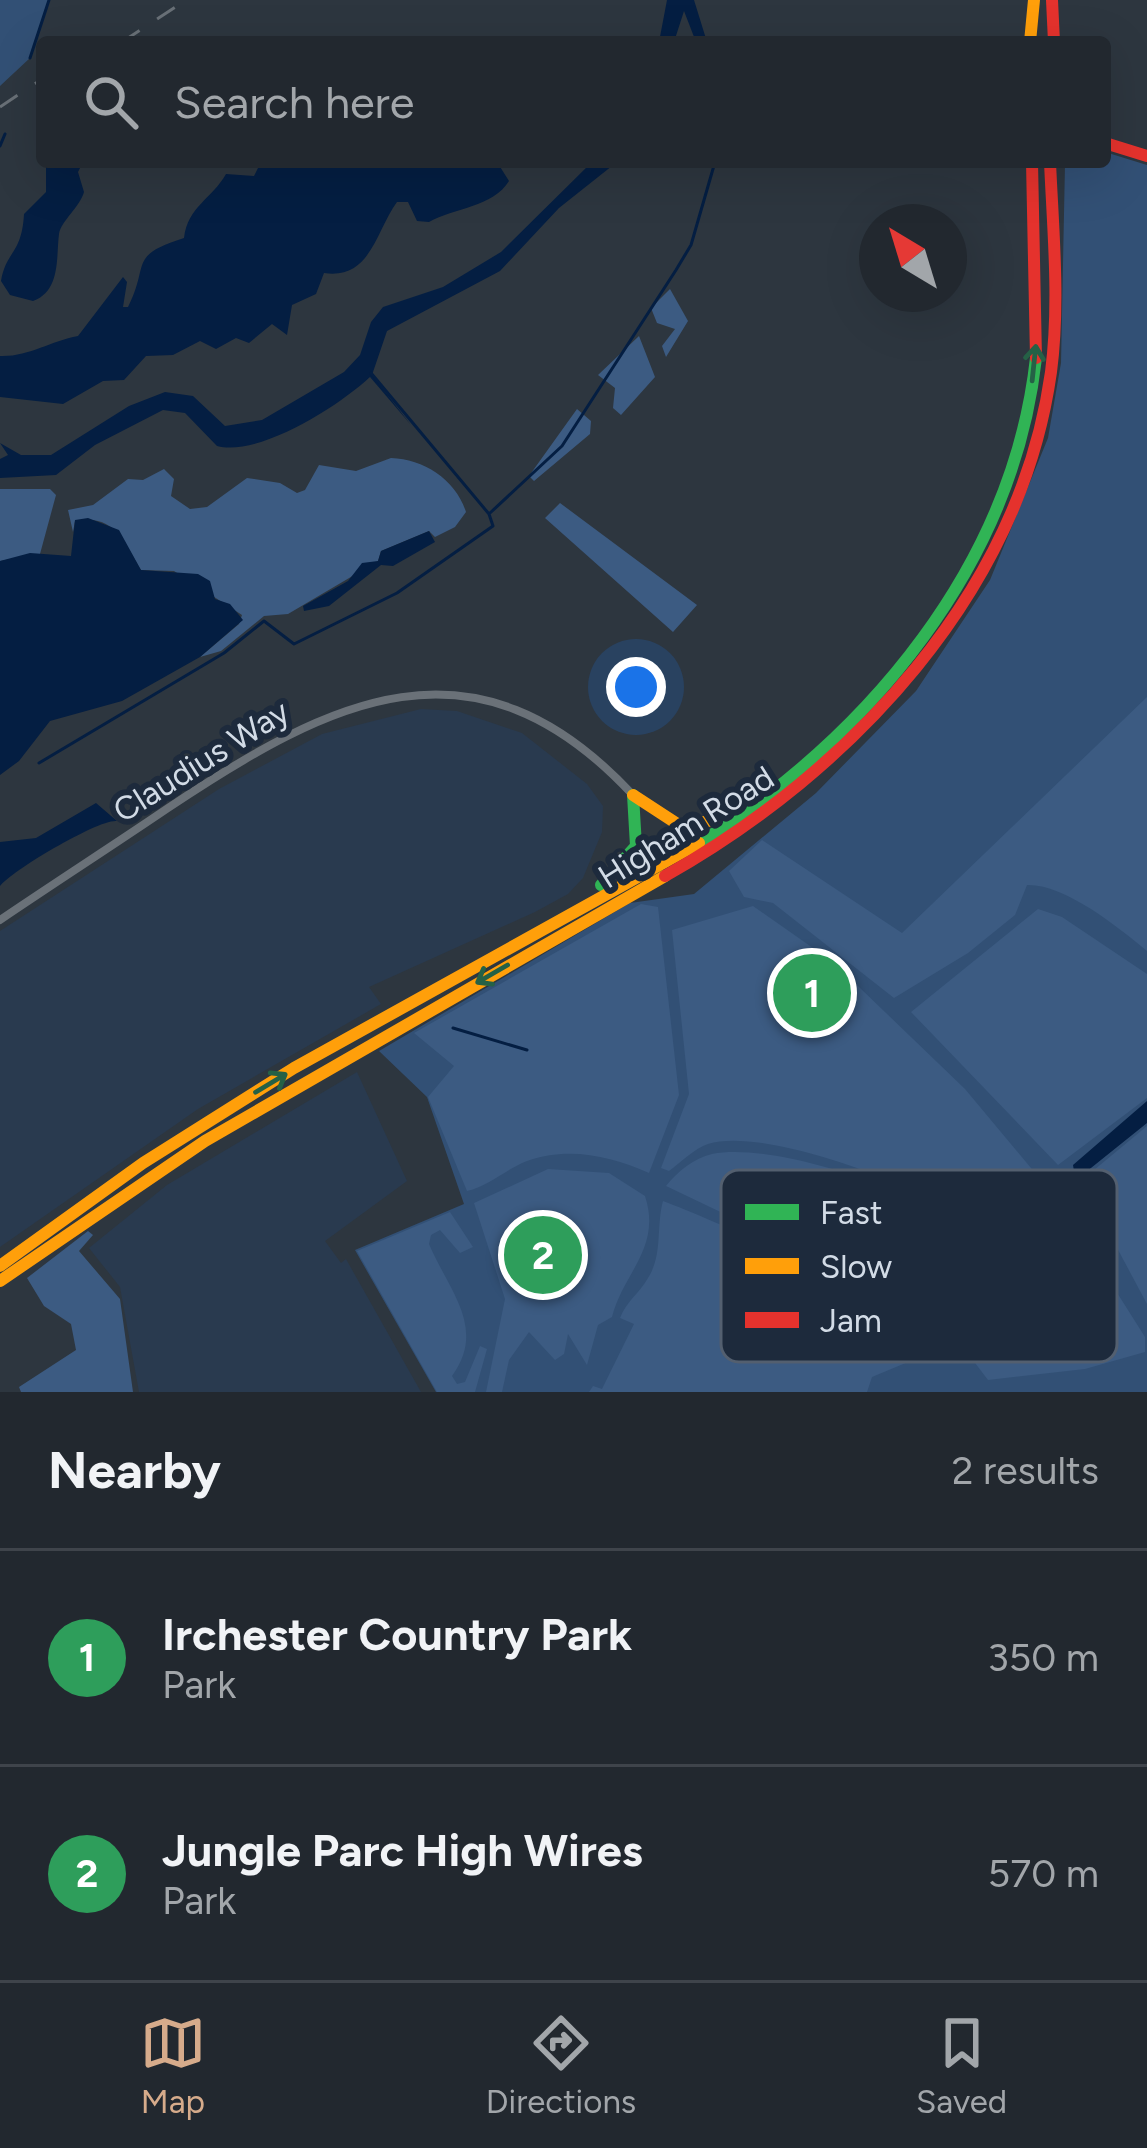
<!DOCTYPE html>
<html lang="en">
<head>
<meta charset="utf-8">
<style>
	body { margin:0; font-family:Figtree,sans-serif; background:#2e343b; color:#f1f3f6 }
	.compass { position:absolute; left:859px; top:204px; width:108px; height:108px; border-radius:50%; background:#22282f; box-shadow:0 12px 48px #0002; rotate:322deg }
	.you { position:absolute; left:636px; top:687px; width:42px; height:42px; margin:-30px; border:9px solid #fff; border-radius:50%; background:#1a73e8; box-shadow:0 0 0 18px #1a73e833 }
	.badge { display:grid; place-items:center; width:78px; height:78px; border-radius:50%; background:#d6ab8b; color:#fff; font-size:39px; font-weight:700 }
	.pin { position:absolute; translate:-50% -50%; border:6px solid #fff; box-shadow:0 3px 12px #0006 }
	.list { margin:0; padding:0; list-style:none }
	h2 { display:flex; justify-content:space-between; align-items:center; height:156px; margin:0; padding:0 48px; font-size:51px }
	h2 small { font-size:39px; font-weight:400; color:#a2a6aa }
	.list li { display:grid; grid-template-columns:78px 1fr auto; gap:36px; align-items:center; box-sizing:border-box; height:216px; padding:0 48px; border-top:3px solid #3f444b }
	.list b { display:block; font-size:45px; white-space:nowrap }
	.list p { margin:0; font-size:39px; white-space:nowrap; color:#a2a6aa }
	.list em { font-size:39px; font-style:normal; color:#a2a6aa }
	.icon { flex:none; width:66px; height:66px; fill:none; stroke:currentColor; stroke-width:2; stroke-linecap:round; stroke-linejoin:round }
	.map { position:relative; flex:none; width:1147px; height:1392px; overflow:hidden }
	.search { position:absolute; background:#22282f; box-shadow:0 12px 48px #0002; left:36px; right:36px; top:36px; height:132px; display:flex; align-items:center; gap:30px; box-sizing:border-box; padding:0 42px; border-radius:12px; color:#a2a6aa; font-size:45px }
	.sheet { height:588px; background:#22282f }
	nav { display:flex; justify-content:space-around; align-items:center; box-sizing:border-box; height:168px; border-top:3px solid #3f444b; background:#22282f; font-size:33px; color:#a2a6aa }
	nav a { display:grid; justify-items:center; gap:6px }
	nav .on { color:#d6ab8b }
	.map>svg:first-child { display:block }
	.built { fill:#293a4f }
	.green { fill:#325075 }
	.forest { fill:#3c5b82 }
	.water { fill:#041e42 }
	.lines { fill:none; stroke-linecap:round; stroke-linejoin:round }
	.stream { stroke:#041e42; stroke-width:3 }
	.street { stroke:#6a7178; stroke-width:8 }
	.fast { stroke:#30b455; stroke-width:12 }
	.slow { stroke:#ff9f0a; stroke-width:12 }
	.jam { stroke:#e5322d; stroke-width:12 }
	.rail { stroke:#697077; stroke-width:3; stroke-dasharray:21 21; stroke-linecap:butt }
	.oneway { stroke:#256146 }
	.labels { text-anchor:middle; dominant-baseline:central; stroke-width:12; stroke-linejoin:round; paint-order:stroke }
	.street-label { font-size:33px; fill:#d2dbe6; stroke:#1d2a3c }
	.key { fill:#1d2a3c; stroke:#535f6f; stroke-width:3 }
	.key-label { font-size:33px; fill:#d2dbe6 }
</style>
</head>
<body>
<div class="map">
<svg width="1147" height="1392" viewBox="0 0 1147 1392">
	<rect width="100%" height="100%" fill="#2d363f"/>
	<path class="built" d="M421 709 457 711 522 733 587 784 603 806 602 832 583 878 568 894 535 912 369 987 381 1004 198 1109 0 1247V931L219 789 322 734Z
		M357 1072 407 1181 325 1241 341 1263 346 1259 421 1392H139L120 1287 89 1248 167 1185Z"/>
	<path class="green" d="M0 0H49L30 58 0 86Z
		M1105 152 1147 165V1392H436L355 1250 464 1204 427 1097 379 1051 630 903 694 894 816 793 916 691 990 580 1048 438 1061 363 1065 164 1105 162Z"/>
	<path class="forest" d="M670 289 688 321 666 357 662 346 675 329 657 323 651 308Z
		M639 336 655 377 621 415 613 408 615 388 598 375Z
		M577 409 591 421 590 434 534 481 529 476Z
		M391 458C424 459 456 480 466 512L455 527 435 537 429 531 381 551 378 561 288 614 264 616 221 651 200 657 239 624 242 615 174 571 141 570C124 542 115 513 75 521L73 532 68 510 93 505 128 479 143 480 164 469 174 479 171 496 190 509 207 507 247 478 280 483 297 493 305 490 319 465 356 471Z
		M0 489H50L56 495 40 554 0 561Z
		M560 503 697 605 673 632 545 518Z
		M1147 697V951C1118 927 1065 884 1027 885L1015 915 968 953 894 998 773 903 744 897 729 871 762 840 902 933Z
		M641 904 658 907 679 1095 649 1173C611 1156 568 1146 527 1161 506 1169 489 1186 467 1191L428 1097 454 1066 414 1033Z
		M753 906 833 962 965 1089 1061 1204 1145 1337V1352L1085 1369 988 1380 950 1330 919 1307 666 1186C677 1172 694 1158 712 1154 780 1141 922 1196 981 1232L985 1228C936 1193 767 1125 708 1144 695 1148 680 1163 669 1171L661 1168 689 1094 672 930Z
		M1038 909 1062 917 1147 974V1098L1058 1165 911 1012Z
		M1147 1126V1304L1084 1186 1088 1175Z
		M548 1169 609 1173 645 1196C662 1248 623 1273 612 1317L598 1325 587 1365 568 1334 564 1354 555 1360 529 1332 509 1360 502 1392H486L505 1299 474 1203Z
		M663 1201C709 1218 942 1318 951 1355L920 1357 872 1377 867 1392H589L593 1386 602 1389 634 1324 620 1318C627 1300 639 1294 648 1278 663 1255 656 1226 663 1201Z
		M450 1212 473 1247 460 1253 440 1230 431 1235 429 1244C449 1291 487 1328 452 1376L457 1384 465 1382 480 1346 487 1349 475 1392H437L357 1251Z
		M88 1231 93 1235 79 1251 120 1299 133 1392H21L19 1387 76 1350 71 1324 44 1306 27 1278Z"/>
	<path class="water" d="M667 0H694L707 42H696L684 11 674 42H659Z
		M46 162H83L78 172 84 192C80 207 61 221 59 234 56 257 61 291 33 301L10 295 1 281C6 251 22 254 24 214L46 192Z
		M261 162H497L509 181C493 207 454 208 429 222L417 221 408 202H397C376 230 371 280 324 273L316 294 292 305 287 335 272 324 249 343 236 338 216 349 200 341 173 355 146 356 124 380 103 381 63 404 0 397V356C29 357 50 341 78 336L123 277 127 282 123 307H128C150 264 127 256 184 238 188 206 212 199 226 174L254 176Z
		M592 162H617L559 208 500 271 387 331 372 375 411 425 370 377C339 406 259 457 217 446L185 413 163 410 95 445 56 475 0 478V459L8 455 0 443 21 455H51L129 406 165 392 193 396 225 426 262 420 344 372 360 355 371 322 383 307 443 287 501 252Z
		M88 518 119 530 141 570 198 574 210 581 215 599 230 604 243 620 200 657 122 701 50 721 19 761 0 775V561L30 553 71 556 75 520Z
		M429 531 435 542 393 566 381 565 329 606 304 611 303 606 348 581 362 563 378 561 381 551Z
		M96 803 117 821C100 818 11 871 0 886V842L36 838Z
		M1147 1101V1123L1081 1176 1074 1171 1073 1165Z"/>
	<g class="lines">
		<path class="stream" d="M30 58 49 0
			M0 146 5 134
			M490 513 562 446 676 270 691 245 715 162
			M39 763 224 653 264 621 294 644 397 593 493 526 489 514 371 373
			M453 1028 527 1050"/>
		<path class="street" d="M0 920C56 882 112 846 168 808 330 700 474 625 632 794"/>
		<path class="fast" d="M699 843C870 735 1013 565 1036 358
			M601 885 636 846 633 795"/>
		<path class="slow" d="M1030 42 1034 0
			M633 795 682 827 717 819
			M0 1266 143 1163 294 1068 699 843
			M0 1281 205 1141 665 876"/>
		<path class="jam" d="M1052 0 1054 42
			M1105 143 1147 156
			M1032 162 1036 358
			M665 876C851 771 1020 593 1051 372 1060 303 1053 231 1050 162"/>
		<path class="rail" d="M122 42 186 0
			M0 107 42 79"/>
	</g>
	<defs><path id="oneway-shaft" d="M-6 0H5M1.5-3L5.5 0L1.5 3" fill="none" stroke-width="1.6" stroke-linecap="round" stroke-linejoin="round" transform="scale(3)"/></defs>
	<g class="oneway">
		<use href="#oneway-shaft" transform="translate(1034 363) rotate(-84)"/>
		<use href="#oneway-shaft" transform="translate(492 974) rotate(150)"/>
		<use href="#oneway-shaft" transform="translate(271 1083) rotate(-31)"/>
	</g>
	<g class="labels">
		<g class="street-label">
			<text transform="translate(201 761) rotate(-32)">Claudius Way</text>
			<text transform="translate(686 827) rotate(-32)">Higham Road</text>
		</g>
	</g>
	<rect x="721" y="1170" width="396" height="192" rx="18" class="key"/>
	<rect x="745" y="1204" width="54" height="16" fill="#30b455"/>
	<rect x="745" y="1258" width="54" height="16" fill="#ff9f0a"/>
	<rect x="745" y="1312" width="54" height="16" fill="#e5322d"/>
	<g class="key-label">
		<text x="820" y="1224">Fast</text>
		<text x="820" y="1278">Slow</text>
		<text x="820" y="1332">Jam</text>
	</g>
</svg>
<svg class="compass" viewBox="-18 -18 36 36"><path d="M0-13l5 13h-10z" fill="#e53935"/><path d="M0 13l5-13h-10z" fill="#a2a6aa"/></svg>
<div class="you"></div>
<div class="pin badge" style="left:812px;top:993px;background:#2e9e5b">1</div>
<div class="pin badge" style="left:543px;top:1255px;background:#2e9e5b">2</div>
<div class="search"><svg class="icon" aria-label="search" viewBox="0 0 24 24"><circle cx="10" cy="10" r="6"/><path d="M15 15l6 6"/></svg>Search here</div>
</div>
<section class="sheet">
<h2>Nearby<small>2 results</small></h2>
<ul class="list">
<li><span class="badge" style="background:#2e9e5b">1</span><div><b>Irchester Country Park</b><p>Park</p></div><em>350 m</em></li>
<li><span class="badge" style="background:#2e9e5b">2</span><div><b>Jungle Parc High Wires</b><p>Park</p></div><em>570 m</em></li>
</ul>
</section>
<nav>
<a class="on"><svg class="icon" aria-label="map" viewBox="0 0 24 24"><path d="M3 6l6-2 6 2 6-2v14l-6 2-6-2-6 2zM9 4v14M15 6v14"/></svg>Map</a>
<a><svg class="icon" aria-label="directions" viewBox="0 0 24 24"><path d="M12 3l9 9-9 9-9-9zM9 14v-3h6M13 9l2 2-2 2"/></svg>Directions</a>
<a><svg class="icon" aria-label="saved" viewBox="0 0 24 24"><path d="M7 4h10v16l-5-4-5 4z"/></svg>Saved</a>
</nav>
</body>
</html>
